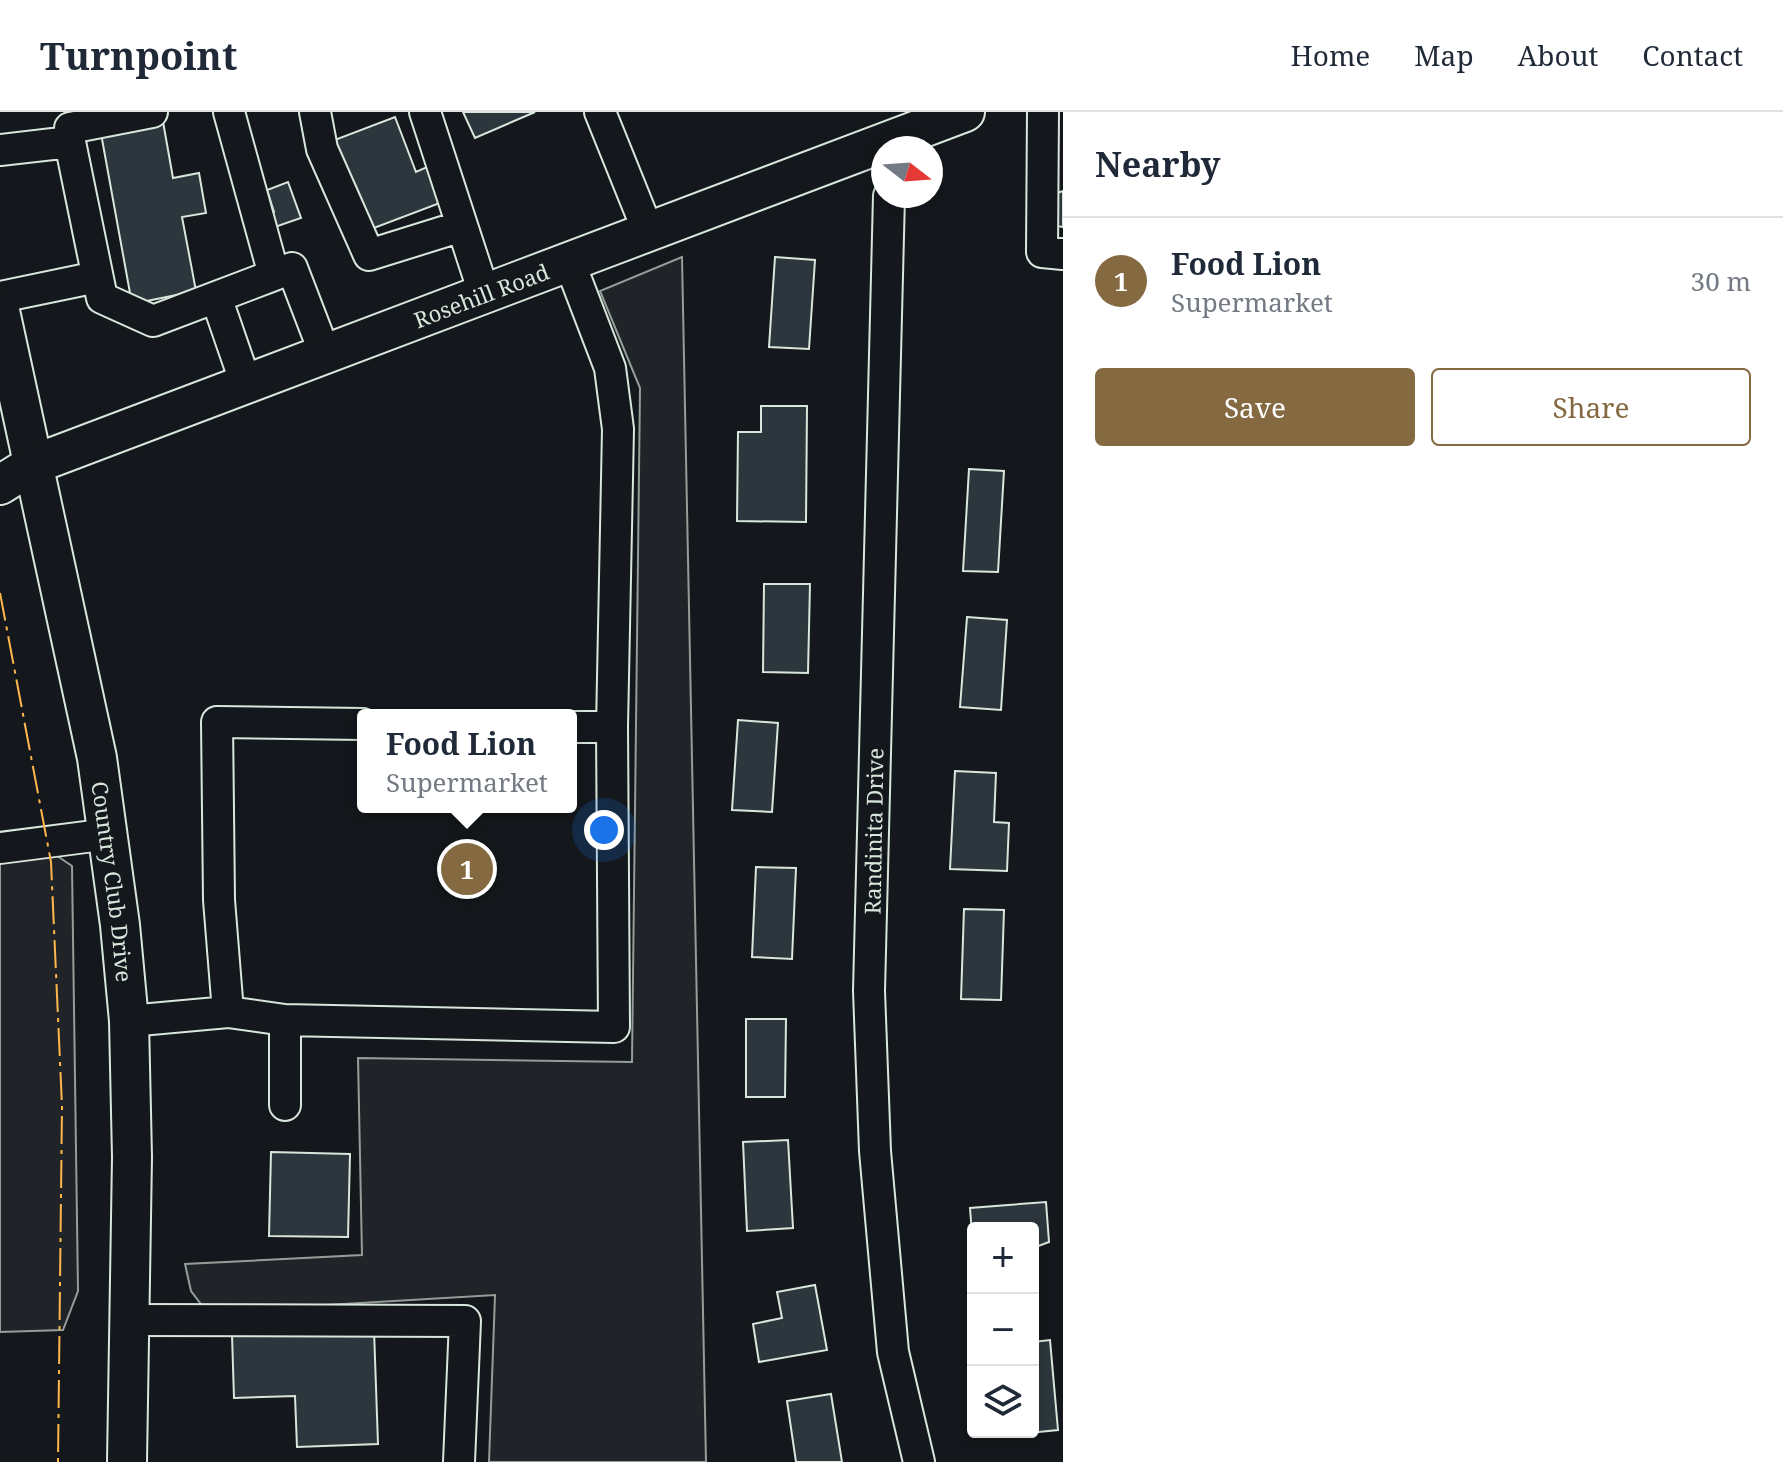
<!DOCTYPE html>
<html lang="en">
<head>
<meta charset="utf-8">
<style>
	body { margin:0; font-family:"Noto Serif",serif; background:#f2f2f3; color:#1f2937 }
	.controls { position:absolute; right:24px; bottom:24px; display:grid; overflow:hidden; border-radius:8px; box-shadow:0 4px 12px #0003 }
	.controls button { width:72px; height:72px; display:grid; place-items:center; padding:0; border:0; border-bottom:2px solid #e0e1e3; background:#fff; color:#1f2937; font:40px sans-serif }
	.compass { position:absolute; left:871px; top:24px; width:72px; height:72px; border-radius:50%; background:#fff; box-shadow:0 4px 12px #0003; rotate:107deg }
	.you { position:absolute; left:604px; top:718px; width:28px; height:28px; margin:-20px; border:6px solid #fff; border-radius:50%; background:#1a73e8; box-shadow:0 0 0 12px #1a73e833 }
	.badge { display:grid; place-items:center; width:52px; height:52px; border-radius:50%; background:#846941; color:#fff; font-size:26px; font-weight:700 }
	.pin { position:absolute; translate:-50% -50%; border:4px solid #fff; box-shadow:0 2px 8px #0006 }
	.popup { position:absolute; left:357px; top:597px; width:220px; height:104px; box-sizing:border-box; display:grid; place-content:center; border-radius:8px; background:#fff; filter:drop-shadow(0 2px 6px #0005); font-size:26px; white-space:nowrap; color:#747a83 }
	.popup b { font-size:30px; color:#1f2937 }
	.popup::after { content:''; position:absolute; left:50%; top:100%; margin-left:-16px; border:16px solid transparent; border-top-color:#fff }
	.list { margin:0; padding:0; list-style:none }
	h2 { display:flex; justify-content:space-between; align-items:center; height:104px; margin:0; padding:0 32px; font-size:34px }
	h2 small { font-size:26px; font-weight:400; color:#747a83 }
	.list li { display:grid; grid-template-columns:52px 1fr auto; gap:24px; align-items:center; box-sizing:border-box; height:128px; padding:0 32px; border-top:2px solid #e0e1e3 }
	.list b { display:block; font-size:30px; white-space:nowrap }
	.list p { margin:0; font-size:26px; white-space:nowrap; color:#747a83 }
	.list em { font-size:26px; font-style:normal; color:#747a83 }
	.actions { display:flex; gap:16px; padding:24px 32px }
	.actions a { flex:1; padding:18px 0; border:2px solid #846941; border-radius:8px; text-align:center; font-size:28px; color:#846941 }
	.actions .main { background:#846941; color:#fff }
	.icon { flex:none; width:44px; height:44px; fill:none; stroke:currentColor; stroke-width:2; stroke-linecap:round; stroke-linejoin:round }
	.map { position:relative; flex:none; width:1063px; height:1350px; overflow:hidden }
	header { display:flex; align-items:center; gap:48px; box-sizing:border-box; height:112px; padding:0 40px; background:#fff; border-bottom:2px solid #e0e1e3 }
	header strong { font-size:38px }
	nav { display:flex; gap:44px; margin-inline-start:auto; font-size:28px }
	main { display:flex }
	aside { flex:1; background:#fff }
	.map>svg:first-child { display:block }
	.green { fill:#202428; stroke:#939e99; stroke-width:2 }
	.building { fill:#2c363c; stroke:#d8e6dc; stroke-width:2 }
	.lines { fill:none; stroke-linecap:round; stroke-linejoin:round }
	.minor-casing { stroke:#d8e6dc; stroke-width:34 }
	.major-casing { stroke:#d8e6dc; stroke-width:42 }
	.minor { stroke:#14181c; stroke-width:30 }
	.major { stroke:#14181c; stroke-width:38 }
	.power { stroke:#ffb74d; stroke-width:2; stroke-dasharray:28 6 4 6; stroke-linecap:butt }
	.labels { text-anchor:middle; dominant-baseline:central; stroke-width:6; stroke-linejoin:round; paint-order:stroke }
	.street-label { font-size:22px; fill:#d8e6dc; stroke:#14181c }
</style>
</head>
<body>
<header>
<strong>Turnpoint</strong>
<nav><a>Home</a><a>Map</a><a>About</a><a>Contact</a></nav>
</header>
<main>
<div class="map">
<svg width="1063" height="1350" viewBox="0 0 1063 1350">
	<rect width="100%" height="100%" fill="#14181c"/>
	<path class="green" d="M682 145 706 1350H489L495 1183 207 1200 191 1179 185 1152 362 1143 358 946 632 950 640 276 600 179Z
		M50 739 72 754 78 1179 63 1218 0 1220V746Z"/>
	<path class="building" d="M463 0H535L475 26Z
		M162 4 173 66 199 61 206 101 182 105 196 179 132 192 100 16Z
		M395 5 416 60 427 55 440 91 366 119 332 29Z
		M288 70 301 106 272 116 267 102 274 100 267 78Z
		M1063 79V115L1056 114 1057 81Z
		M775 145 815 148 809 237 769 235Z
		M761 294H807L806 410 737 409 738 320H761Z
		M969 357 1004 359 998 460 963 459Z
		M764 472H810L808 561 763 560Z
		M967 505 1007 508 1001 598 960 595Z
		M738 608 778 611 772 700 732 698Z
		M955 659 996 661 994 710 1009 711 1007 759 950 757Z
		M756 755 796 756 792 847 752 845Z
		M964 797 1004 798 1001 888 961 887Z
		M746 907H786L785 985H746Z
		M788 1028 793 1116 747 1119 743 1030Z
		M271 1040 350 1042 348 1125 269 1124Z
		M1046 1090 1049 1130 1033 1136V1116H973V1136L970 1096Z
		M815 1173 827 1238 759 1250 753 1212 782 1206 777 1180Z
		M374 1218 378 1332 297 1335 295 1284 234 1286 232 1223Z
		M1050 1228 1058 1318 1018 1322 1033 1320V1230Z
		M831 1282 842 1350H796L787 1289Z"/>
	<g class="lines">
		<g class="minor-casing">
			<path id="minor" d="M152 0 70 16V30L102 186 153 209 274 163 229 0
				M315 0 322 37 369 143 462 114
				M425 0 484 181
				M600 0 648 119
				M1043 0 1042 140 1063 142
				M0 38 70 30
				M889 84 869 879 875 1039 893 1240 919 1350
				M569 149 610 256 618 317 612 615H571
				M274 163 292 156 325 242
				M0 185 97 165
				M216 185 246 272
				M0 736 109 722
				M228 900 285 908 614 915 612 615
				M129 909 228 900 219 788 217 610 363 612
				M285 993V908
				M131 1208 465 1209 459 1350"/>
		</g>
		<g class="major-casing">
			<g id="major">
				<path id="s1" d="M0 199 97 646 120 813 129 909 132 1045 127 1350"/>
				<path id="s2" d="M0 373 32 353 965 0"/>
			</g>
		</g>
		<use href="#minor" class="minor"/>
		<use href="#major" class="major"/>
		<path class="power" d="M0 481 51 750 62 994 58 1350"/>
	</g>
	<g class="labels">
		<g class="street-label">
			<text stroke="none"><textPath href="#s2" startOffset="518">Rosehill Road</textPath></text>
			<text transform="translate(873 719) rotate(-89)">Randinita Drive</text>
			<text stroke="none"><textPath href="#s1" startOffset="582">Country Club Drive</textPath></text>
		</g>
	</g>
</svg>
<div class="controls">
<button>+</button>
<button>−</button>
<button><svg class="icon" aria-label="layers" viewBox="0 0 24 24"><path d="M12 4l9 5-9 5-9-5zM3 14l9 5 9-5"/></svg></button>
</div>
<svg class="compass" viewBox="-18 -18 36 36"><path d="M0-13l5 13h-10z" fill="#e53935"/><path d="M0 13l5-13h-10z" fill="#747a83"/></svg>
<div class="you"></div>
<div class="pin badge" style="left:467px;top:757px">1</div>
<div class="popup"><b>Food Lion</b>Supermarket</div>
</div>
<aside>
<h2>Nearby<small></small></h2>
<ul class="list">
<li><span class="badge">1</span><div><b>Food Lion</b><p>Supermarket</p></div><em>30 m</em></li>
</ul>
<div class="actions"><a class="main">Save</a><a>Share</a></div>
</aside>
</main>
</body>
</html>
